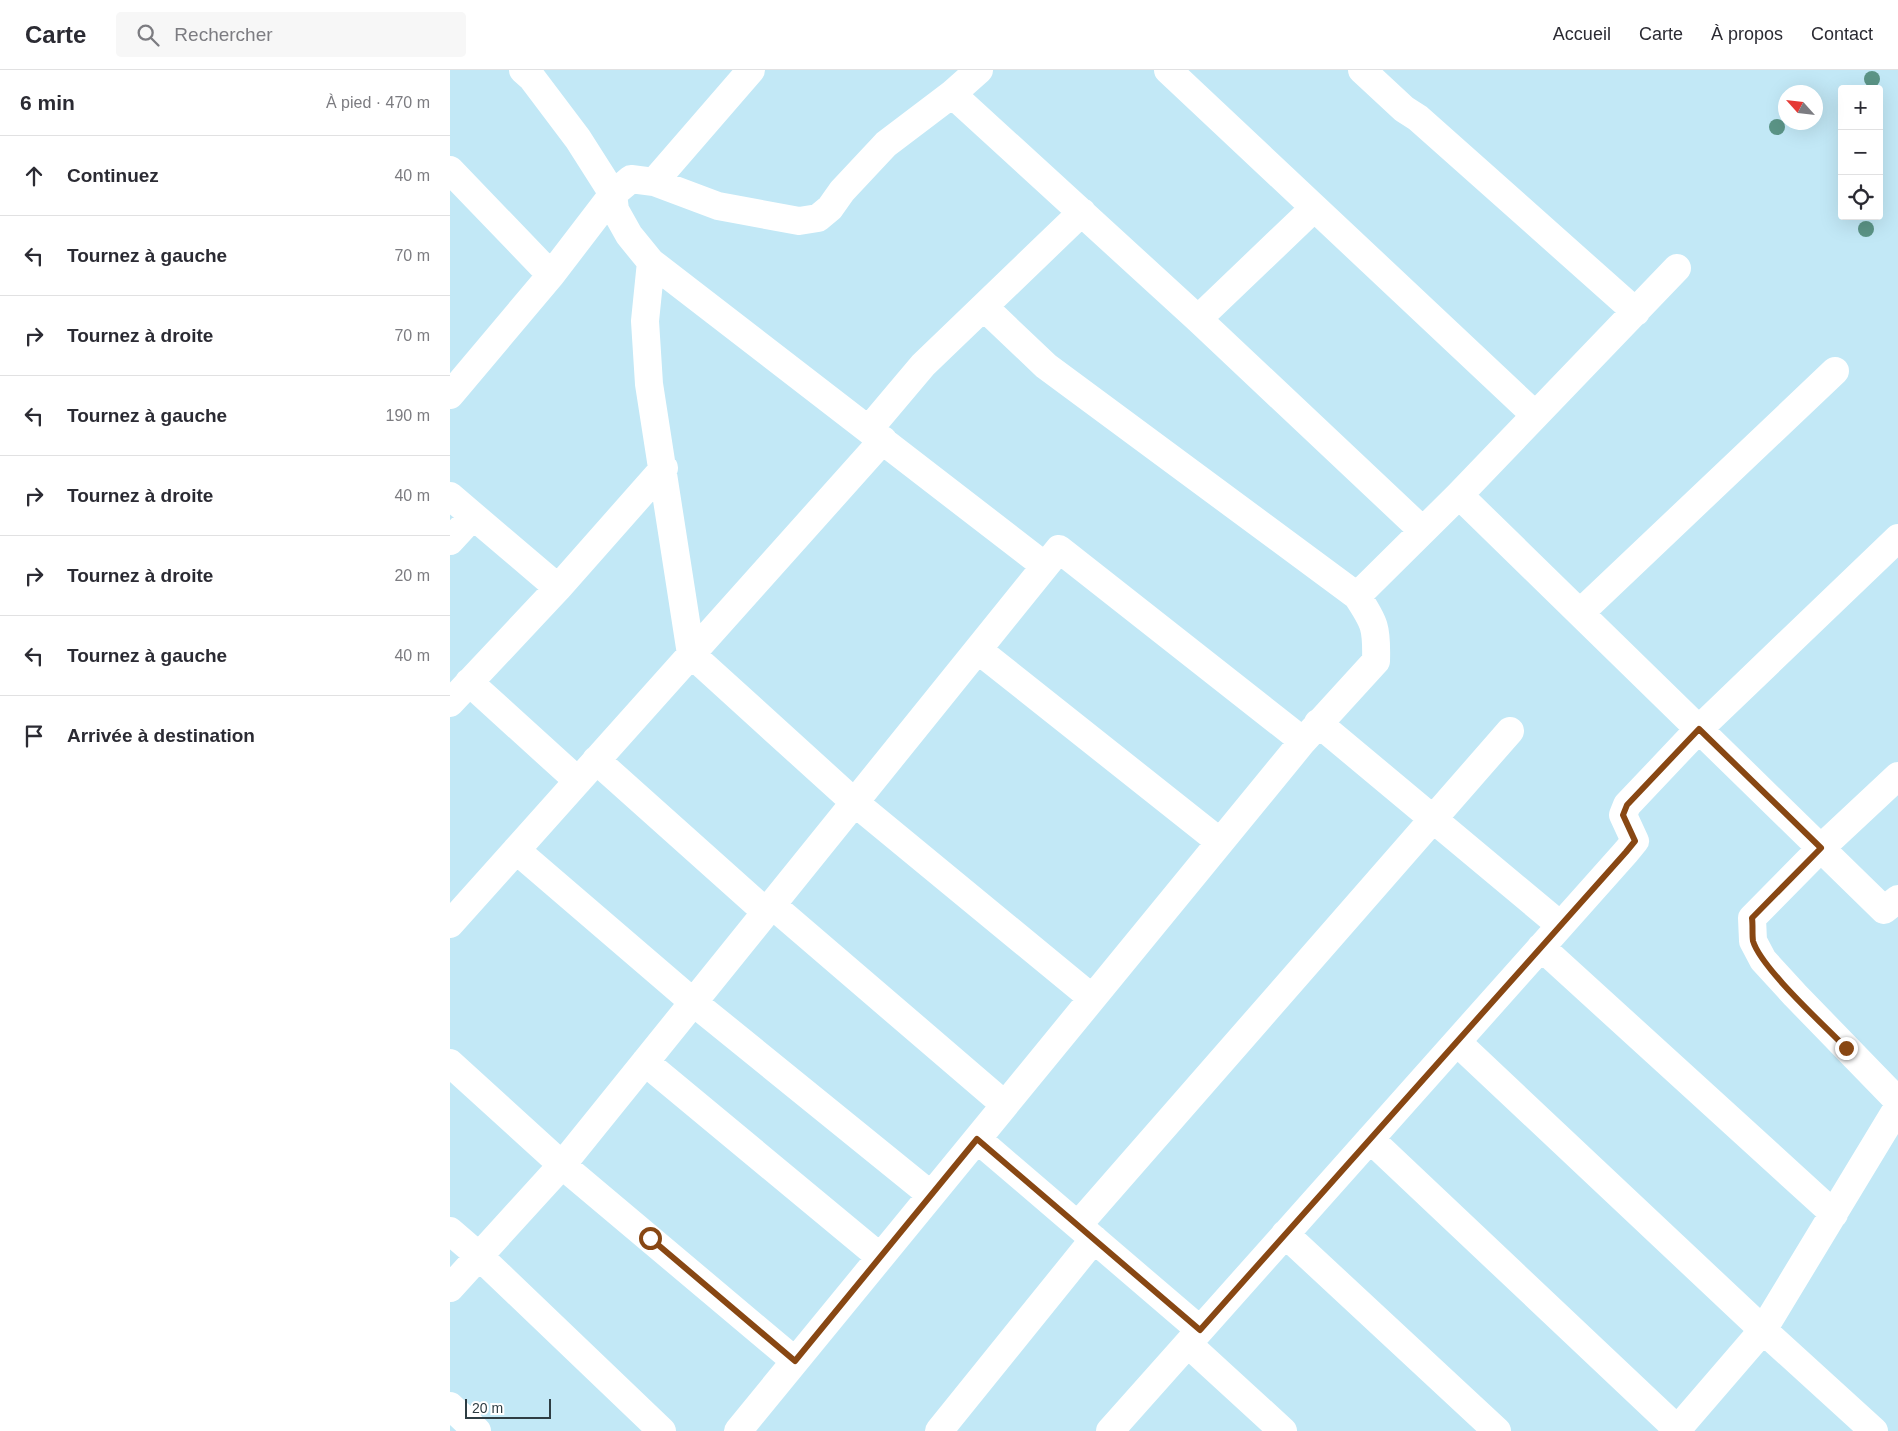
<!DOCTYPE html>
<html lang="fr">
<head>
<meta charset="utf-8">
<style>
	body { margin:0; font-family:Helvetica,sans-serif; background:#f7f7f7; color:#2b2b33 }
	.controls { position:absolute; right:15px; top:15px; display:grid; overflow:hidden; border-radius:5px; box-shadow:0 5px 20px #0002 }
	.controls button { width:45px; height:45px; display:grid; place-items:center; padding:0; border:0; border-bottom:1px solid #e1e1e2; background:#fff; color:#2b2b33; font:25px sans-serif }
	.compass { position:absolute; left:1328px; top:15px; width:45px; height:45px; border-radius:50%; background:#fff; box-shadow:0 5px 20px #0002; rotate:297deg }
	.scale { position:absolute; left:15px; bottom:12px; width:86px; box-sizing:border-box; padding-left:5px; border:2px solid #2e3d43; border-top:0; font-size:14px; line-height:18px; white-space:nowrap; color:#2e3d43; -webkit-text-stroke:4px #fff; paint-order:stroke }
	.stop { position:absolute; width:15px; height:15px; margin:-11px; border:4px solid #884713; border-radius:50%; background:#fff }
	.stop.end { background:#884713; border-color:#fff; box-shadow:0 1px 5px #0008 }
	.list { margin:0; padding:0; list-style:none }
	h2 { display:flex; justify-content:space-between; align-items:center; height:65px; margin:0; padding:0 20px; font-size:21px }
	h2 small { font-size:16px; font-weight:400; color:#7c7c81 }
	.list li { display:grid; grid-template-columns:32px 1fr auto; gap:15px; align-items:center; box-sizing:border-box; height:80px; padding:0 20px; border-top:1px solid #e1e1e2 }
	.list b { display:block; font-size:19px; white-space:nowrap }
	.list em { font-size:16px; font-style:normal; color:#7c7c81 }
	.icon { flex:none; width:28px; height:28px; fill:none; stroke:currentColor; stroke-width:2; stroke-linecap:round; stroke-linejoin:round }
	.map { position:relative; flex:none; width:1448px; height:1361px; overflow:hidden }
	header { display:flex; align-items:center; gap:30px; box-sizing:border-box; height:70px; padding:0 25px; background:#fff; border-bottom:1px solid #e1e1e2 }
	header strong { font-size:24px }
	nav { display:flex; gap:28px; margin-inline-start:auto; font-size:18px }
	.search { width:350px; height:45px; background:#f7f7f7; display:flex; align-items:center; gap:12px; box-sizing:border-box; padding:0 18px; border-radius:5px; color:#7c7c81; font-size:19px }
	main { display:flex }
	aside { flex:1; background:#fff }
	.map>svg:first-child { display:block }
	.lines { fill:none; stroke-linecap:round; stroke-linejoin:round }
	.minor { stroke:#fff; stroke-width:28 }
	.tree { fill:#5b9486 }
	.route { stroke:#884713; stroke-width:6 }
</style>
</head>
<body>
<header>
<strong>Carte</strong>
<div class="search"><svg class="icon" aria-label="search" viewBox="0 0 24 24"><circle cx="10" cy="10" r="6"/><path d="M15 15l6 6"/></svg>Rechercher</div>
<nav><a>Accueil</a><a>Carte</a><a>À propos</a><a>Contact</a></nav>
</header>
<main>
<aside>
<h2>6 min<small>À pied · 470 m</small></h2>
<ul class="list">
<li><svg class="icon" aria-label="ahead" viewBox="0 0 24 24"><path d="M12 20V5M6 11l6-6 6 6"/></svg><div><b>Continuez</b></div><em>40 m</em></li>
<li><svg class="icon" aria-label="left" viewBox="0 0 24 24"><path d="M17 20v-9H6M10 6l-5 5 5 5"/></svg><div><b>Tournez à gauche</b></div><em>70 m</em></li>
<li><svg class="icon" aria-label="right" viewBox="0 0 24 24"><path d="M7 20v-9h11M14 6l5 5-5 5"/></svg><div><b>Tournez à droite</b></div><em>70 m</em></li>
<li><svg class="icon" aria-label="left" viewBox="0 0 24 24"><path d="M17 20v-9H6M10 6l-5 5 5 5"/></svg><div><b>Tournez à gauche</b></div><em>190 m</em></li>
<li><svg class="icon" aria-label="right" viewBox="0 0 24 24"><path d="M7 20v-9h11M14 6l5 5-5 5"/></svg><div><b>Tournez à droite</b></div><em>40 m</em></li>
<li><svg class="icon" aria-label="right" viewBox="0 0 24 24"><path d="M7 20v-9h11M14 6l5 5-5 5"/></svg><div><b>Tournez à droite</b></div><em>20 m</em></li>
<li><svg class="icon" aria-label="left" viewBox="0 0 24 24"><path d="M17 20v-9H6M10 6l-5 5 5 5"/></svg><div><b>Tournez à gauche</b></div><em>40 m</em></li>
<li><svg class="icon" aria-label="arrive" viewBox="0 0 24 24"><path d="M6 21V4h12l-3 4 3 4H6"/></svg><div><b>Arrivée à destination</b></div></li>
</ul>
</aside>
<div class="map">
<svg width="1448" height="1361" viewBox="0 0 1448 1361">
	<rect width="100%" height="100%" fill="#c2e8f6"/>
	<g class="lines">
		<path class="minor" d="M73 0 82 8 128 69 163 124 165 140 179 165 201 192 595 496
			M718 0 1084 344
			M912 0 954 39 968 48 1186 242
			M502 24 748 249 972 460
			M0 100 101 205
			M204 112 301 0
			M201 192 195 251 199 314 241 584 404 732 642 928
			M748 249 863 139
			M0 325 101 205 163 124 181 109 204 112 268 136 349 151 368 148 380 138 392 121 436 74 502 24 529 0
			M419 359 473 295 632 142
			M1009 425 1434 840 1448 829
			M0 426 108 518
			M0 471 23 446
			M907 526 1009 425 1227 198
			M1130 543 1385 301
			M528 580 770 772
			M19 612 128 711
			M0 633 108 518 214 398
			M868 653 1110 855
			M146 690 316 842
			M1448 706 1371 778 1302 848 1303 871 1313 890 1345 925 1448 1031
			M66 780 243 932 481 1125
			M322 835 555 1035
			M0 854 433 370
			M1091 877 1384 1144
			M1008 973 1313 1260 1424 1361
			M195 992 430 1187
			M0 993 112 1095 345 1291
			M527 1069 750 1260
			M920 1069 1227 1359
			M628 1155 1060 661
			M0 1161 29 1186 212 1361
			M835 1164 1047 1361
			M0 1218 112 1095 609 479 853 671
			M738 1274 833 1361
			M0 1336 27 1361
			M288 1361 853 671 926 591C927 558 925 553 907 526L596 296 534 237
			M489 1361 644 1169
			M660 1361 1176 782 1185 771 1173 745 1177 735 1249 659 1448 468
			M1226 1361 1313 1260 1448 1037"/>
	</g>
	<g class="tree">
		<circle cx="1422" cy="9" r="8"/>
		<circle cx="1327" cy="57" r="8"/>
		<circle cx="1416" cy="159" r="8"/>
	</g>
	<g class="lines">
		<path class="route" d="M200 1168 345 1291 527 1069 750 1260 1176 782 1185 771 1173 745 1177 735 1249 659 1371 778 1302 848C1303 855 1302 864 1303 871 1311 898 1374 955 1396 978"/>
	</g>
</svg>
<div class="controls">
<button>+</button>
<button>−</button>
<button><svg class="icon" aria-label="locate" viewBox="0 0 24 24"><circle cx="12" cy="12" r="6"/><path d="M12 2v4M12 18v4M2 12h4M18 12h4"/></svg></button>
</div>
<svg class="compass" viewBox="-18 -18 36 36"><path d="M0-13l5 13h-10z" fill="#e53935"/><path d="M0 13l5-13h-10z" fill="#7c7c81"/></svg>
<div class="scale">20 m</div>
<div class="stop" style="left:200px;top:1168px"></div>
<div class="stop end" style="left:1396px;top:978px"></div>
</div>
</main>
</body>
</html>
